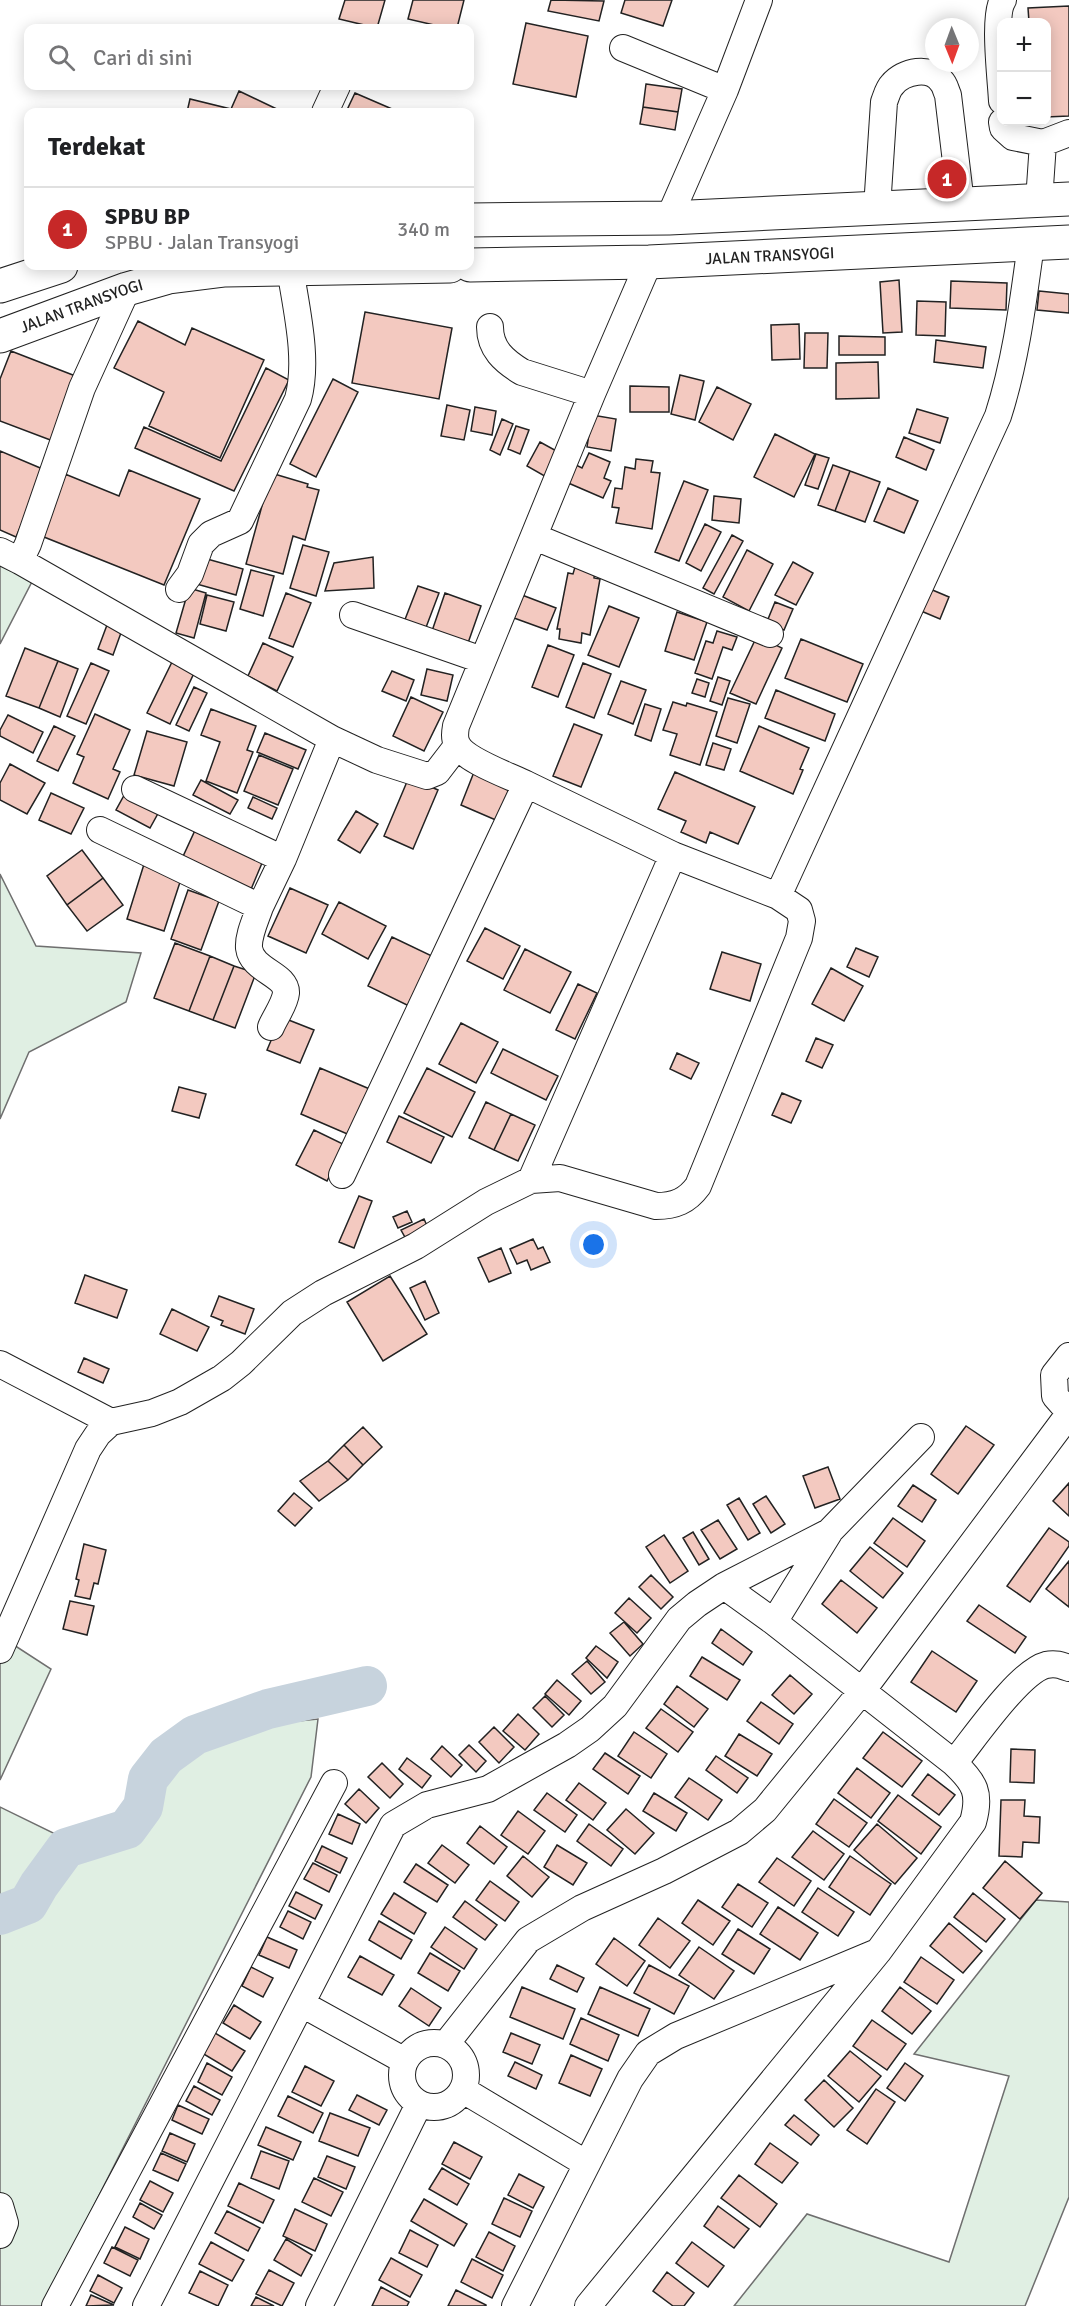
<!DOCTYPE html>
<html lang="id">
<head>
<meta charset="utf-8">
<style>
	body { margin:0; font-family:Signika,sans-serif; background:#f2f2f2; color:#202124 }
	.controls { position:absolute; right:18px; top:18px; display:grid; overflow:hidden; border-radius:12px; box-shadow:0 3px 15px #0003 }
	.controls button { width:54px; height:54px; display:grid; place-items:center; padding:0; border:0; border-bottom:2px solid #e0e0e0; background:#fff; color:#202124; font:30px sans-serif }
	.compass { position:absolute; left:925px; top:18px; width:54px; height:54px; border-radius:50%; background:#fff; box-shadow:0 3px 15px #0003; rotate:179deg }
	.you { position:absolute; left:594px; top:1245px; width:21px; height:21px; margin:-15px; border:4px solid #fff; border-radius:50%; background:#1a73e8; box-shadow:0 0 0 9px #1a73e833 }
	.badge { display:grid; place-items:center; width:39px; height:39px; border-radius:50%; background:#c62828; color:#fff; font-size:20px; font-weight:700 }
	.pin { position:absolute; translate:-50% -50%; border:3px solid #fff; box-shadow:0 2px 6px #0006 }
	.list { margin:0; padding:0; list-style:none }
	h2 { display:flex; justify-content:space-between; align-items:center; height:78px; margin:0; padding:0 24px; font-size:26px }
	h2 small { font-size:20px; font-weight:400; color:#757577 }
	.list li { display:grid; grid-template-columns:39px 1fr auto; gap:18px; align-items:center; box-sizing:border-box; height:84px; padding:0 24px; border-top:2px solid #e0e0e0 }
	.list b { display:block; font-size:22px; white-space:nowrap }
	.list p { margin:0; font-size:20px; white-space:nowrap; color:#757577 }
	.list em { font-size:20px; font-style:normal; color:#757577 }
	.icon { flex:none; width:33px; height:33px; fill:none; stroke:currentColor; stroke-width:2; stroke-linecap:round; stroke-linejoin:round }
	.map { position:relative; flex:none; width:1069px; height:2306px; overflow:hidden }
	.search { position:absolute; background:#fff; box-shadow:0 3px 15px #0003; left:24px; top:24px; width:450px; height:66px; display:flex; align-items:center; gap:15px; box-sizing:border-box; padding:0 21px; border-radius:12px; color:#757577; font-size:22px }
	.panel { position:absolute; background:#fff; box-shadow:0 3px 15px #0003; left:24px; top:108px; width:450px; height:162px; border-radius:12px }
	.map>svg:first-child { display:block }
	.green { fill:#e0efe3; stroke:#6f6f6f; stroke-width:1.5 }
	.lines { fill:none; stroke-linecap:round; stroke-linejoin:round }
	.river { stroke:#c7d3dd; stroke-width:40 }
	.building { fill:#f3c9c0; stroke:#222; stroke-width:1.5 }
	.minor-casing { stroke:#222; stroke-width:28 }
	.highway-casing { stroke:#222; stroke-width:35 }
	.minor { stroke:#fff; stroke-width:26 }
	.highway { stroke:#fff; stroke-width:33 }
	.labels { text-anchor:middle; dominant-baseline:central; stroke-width:4.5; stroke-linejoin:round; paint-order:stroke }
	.street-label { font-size:16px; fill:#222; stroke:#fff }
</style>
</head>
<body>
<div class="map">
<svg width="1069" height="2306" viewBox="0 0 1069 2306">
	<rect width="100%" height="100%" fill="#fff"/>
	<path class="green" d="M0 547 38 570 0 644Z
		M0 874 36 946 141 953 126 1002 29 1052 0 1119Z
		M0 1636 51 1669 0 1780Z
		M318 1719 311 1777 43 2306H0V1807L90 1851 219 1729Z
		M1036 1900 1069 1902V2197L1025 2306H734L807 2214 949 2262 1009 2076 914 2054Z"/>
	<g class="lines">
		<path class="river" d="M0 1915 28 1904 39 1885 66 1848 127 1829 143 1807 148 1779 166 1756 195 1735 268 1709 367 1686"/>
	</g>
	<path class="building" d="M345 0H385L377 28 339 19Z
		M413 0H464L457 28H447L408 19Z
		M551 0 604 1 599 21 548 11Z
		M625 0H672L663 26 621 13Z
		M1069 6V116L1046 117V22H1029L1028 8Z
		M526 23 588 36 576 97 513 84Z
		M646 84 682 89 678 112 643 107Z
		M239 91 283 112H187L190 99 231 109Z
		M355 93 399 112H346Z
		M643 107 678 112 675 130 640 124Z
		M899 280 902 332 883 333 880 282Z
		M951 281 1007 283 1006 310 950 308Z
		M1039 291 1069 294V313L1037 310Z
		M917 301 946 302 945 336 916 335Z
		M365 312 452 328 439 399 352 383Z
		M138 321 185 345 192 328 264 360 220 458 149 426 164 392 114 368Z
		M799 324 800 359 772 360 771 325Z
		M805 333H828L827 368H804Z
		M839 336 885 337V355H839Z
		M936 340 986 347 983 368 934 362Z
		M11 351 78 377 53 441 0 421V379Z
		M878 362 879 398 836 399V363Z
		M266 368 289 380 234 491 135 448 144 427 221 461Z
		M680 375 704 381 695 420 671 414Z
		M333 379 358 392 316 477 290 464Z
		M630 386 669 387V412H630Z
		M717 387 751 404 733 440 699 422Z
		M447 405 470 410 464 440 441 436Z
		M475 407 496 411 492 435 471 431Z
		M917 409 948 418 940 443 909 433Z
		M592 415 616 419 611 451 587 447Z
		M502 419 513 424 500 455 490 450Z
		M516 426 529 430 520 454 508 449Z
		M775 434 815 454 794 497 754 477Z
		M904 437 934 450 926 470 896 457Z
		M540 442 562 454 548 478 527 466Z
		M0 451 45 470 16 537 0 530Z
		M589 453 610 462 604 478 611 481 603 498 566 482 574 464 582 468Z
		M816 454 829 458 818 489 805 485Z
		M636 459 653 461 651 472 660 473 652 529 616 523 619 508 612 507 615 488 622 489 625 467 635 469Z
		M833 465 850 471 835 511 818 505Z
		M129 470 200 499 164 585 39 535 65 474 119 496Z
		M850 471 880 482 865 522 835 511Z
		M271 473 308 484 307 487 319 490 305 540 293 536 283 574 246 564Z
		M684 481 708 490 679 561 655 552Z
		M888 488 918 501 904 533 874 521Z
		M714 496 741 499 739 523 712 520Z
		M705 524 721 532 701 571 686 563Z
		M732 535 743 541 714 594 703 588Z
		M303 545 329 552 316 596 290 588Z
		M747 550 773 564 749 611 723 597Z
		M200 557 243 569 236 595 193 583Z
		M373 557 374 588 325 591 334 563Z
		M793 562 813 573 796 605 775 595Z
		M575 567 595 570 594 578 600 579 590 635 582 633 581 643 559 639 560 629H557L568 573 573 574Z
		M251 570 274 576 263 616 240 609Z
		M418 586 439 593 425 630 404 622Z
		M923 586 949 597 940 619 914 608Z
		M189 588 206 593 194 638 176 633Z
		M286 593 311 603 293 647 269 638Z
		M445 593 481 606 468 643 432 631Z
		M207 595 234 602 226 631 200 624Z
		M522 595 556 608 547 630 514 618Z
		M775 602 793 609 784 630 766 624Z
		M609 606 639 618 619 667 588 655Z
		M677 612 707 622 694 660 665 651Z
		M107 625 122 630 113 655 98 649Z
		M717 631 737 637 732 650 723 647 712 679 695 673 706 641 713 643Z
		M757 636 782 648 756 704 730 693Z
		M801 639 863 664 847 702 785 678Z
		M263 643 293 657 277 691 248 676Z
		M548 645 574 655 558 697 532 687Z
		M25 648 58 661 39 708 6 696Z
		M173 660 195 671 170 724 147 713Z
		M58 661 78 669 60 717 39 708Z
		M91 663 109 671 86 724 67 716Z
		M583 663 611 674 594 718 566 707Z
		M427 669 453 675 447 701 421 695Z
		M392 671 414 680 406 701 382 691Z
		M718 677 730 681 722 705 710 701Z
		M697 679 709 683 705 697 692 693Z
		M621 681 646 690 633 724 608 714Z
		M194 687 207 693 189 731 176 725Z
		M776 690 835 714 825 741 765 718Z
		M411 697 443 712 424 751 393 736Z
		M728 698 750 704 737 743 716 736Z
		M673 702 686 706 687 703 717 712 700 765 670 755 677 734 663 730Z
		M645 704 661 709 651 741 635 735Z
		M211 709 256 726 247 750 253 752 237 793 206 781 220 742 201 735Z
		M95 714 130 730 113 769 120 772 108 799 73 783 84 757 77 754Z
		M8 715 43 732 33 753 0 736V730Z
		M574 724 602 735 581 787 553 776Z
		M54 726 75 736 58 771 37 761Z
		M759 726 809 748 800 769 803 770 793 794 740 771Z
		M147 731 187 742 174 786 134 775Z
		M265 733 306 750 298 769 257 752Z
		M713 743 731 749 724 770 706 765Z
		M259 755 293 769 278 805 244 791Z
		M10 764 45 783 27 814 0 800V783Z
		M476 767 521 786 505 824 461 805Z
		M675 772 755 807 738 844 710 832 706 843 681 832 686 821 658 809Z
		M409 777 438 790 413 849 384 836Z
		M201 780 238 800 230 814 193 795Z
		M127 790 161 808 150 828 116 810Z
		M51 793 84 808 71 834 39 820Z
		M253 797 277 808 272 819 248 808Z
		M356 811 378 824 360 853 338 840Z
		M197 826 265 856 249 894 180 863Z
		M82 850 103 878 67 905 47 876Z
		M145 861 183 873 164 931 127 919Z
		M103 878 123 905 87 931 67 905Z
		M290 888 328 905 306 953 268 936Z
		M188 890 219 901 201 950 171 939Z
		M339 902 386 926 368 959 322 934Z
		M485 928 520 946 503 979 467 961Z
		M392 937 434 957 409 1006 368 986Z
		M175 943 210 956 189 1011 154 998Z
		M856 948 878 957 869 977 847 967Z
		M525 949 571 972 550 1013 504 990Z
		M722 952 761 964 750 1001 710 989Z
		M210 956 234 966 213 1020 189 1011Z
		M234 966 256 973 235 1028 213 1020Z
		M831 968 863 986 844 1021 812 1004Z
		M578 984 597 993 575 1039 556 1030Z
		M281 1017 314 1030 300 1063 267 1050Z
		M461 1023 498 1042 476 1083 439 1064Z
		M816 1038 833 1045 822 1068 806 1061Z
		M503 1049 558 1076 546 1100 491 1073Z
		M677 1053 699 1063 691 1079 670 1069Z
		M320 1068 372 1090 352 1136 301 1114Z
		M427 1068 475 1092 452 1137 404 1113Z
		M179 1087 206 1094 199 1118 172 1111Z
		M782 1093 801 1101 791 1123 772 1115Z
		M486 1102 511 1114 494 1150 469 1138Z
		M511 1114 535 1125 518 1161 494 1150Z
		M399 1116 444 1137 431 1163 387 1142Z
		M314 1130 345 1145 327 1181 296 1165Z
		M359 1196 372 1201 354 1248 339 1242Z
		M407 1211 412 1222 398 1228 393 1217Z
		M424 1219 428 1228 406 1239 401 1230Z
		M533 1239 538 1249 543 1247 550 1262 531 1270 527 1260 517 1264 510 1249Z
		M501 1248 511 1273 489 1282 478 1258Z
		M85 1275 127 1290 117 1318 75 1303Z
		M390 1276 427 1334 383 1361 347 1302Z
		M425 1281 439 1313 425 1320 410 1288Z
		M219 1296 254 1309 245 1334 221 1325 223 1321 211 1316Z
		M172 1309 209 1327 197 1351 160 1334Z
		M84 1358 109 1369 103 1383 78 1372Z
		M966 1426 994 1445 958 1494 931 1474Z
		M363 1427 382 1447 363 1465 344 1445Z
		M344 1445 363 1465 348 1480 328 1461Z
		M328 1461 348 1480 319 1501 300 1481Z
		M828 1467 840 1499 815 1508 803 1476Z
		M1069 1483V1516L1053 1501Z
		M913 1485 936 1500 922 1522 898 1506Z
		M294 1493 312 1508 295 1526 278 1511Z
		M766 1496 785 1524 771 1533 753 1504Z
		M739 1498 760 1533 748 1540 727 1505Z
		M893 1518 925 1541 907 1567 874 1543Z
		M718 1520 737 1549 720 1559 701 1530Z
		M1049 1528 1069 1542V1546L1030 1602 1007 1586Z
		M693 1532 709 1559 699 1565 683 1538Z
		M664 1535 688 1571 670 1583 646 1547Z
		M84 1544 106 1550 98 1584 94 1583 90 1599 75 1596 79 1580 76 1579Z
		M870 1547 903 1573 883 1598 850 1571Z
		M1069 1561V1607L1046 1589Z
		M651 1575 673 1597 661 1609 639 1587Z
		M841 1580 877 1608 857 1633 822 1604Z
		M629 1598 651 1618 637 1633 615 1613Z
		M70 1601 94 1606 87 1635 63 1629Z
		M979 1605 1026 1637 1015 1653 967 1621Z
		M624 1622 643 1644 630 1656 610 1633Z
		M721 1629 752 1652 743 1665 712 1643Z
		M596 1646 618 1662 607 1678 586 1658Z
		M932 1651 977 1681 956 1712 911 1682Z
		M702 1657 740 1680 727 1700 690 1676Z
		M587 1661 605 1682 591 1694 572 1674Z
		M790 1675 812 1694 794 1714 772 1695Z
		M557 1680 581 1701 569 1715 545 1694Z
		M677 1686 708 1709 694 1727 664 1704Z
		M545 1696 564 1715 552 1727 533 1708Z
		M761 1702 793 1724 779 1744 747 1721Z
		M661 1709 693 1732 678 1752 646 1728Z
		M518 1714 539 1734 525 1750 503 1731Z
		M494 1727 514 1747 499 1763 479 1742Z
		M634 1732 667 1754 651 1778 618 1756Z
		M883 1732 922 1761 902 1787 863 1758Z
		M739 1734 772 1754 757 1776 725 1756Z
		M469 1745 486 1761 476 1772 459 1755Z
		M442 1746 462 1765 451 1777 431 1759Z
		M1011 1749 1035 1750 1034 1783 1010 1782Z
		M605 1753 640 1776 628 1794 593 1769Z
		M716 1756 748 1778 737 1793 706 1770Z
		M407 1758 431 1776 422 1788 399 1769Z
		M382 1763 403 1784 390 1798 368 1777Z
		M857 1768 890 1793 871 1818 838 1793Z
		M928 1774 955 1795 939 1815 912 1795Z
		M689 1778 722 1800 708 1820 675 1797Z
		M579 1783 606 1803 593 1820 566 1800Z
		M359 1789 379 1808 366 1823 345 1804Z
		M547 1793 577 1815 565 1832 534 1810Z
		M654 1793 687 1813 676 1831 643 1811Z
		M898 1795 941 1827 921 1854 878 1821Z
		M834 1799 867 1823 849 1847 816 1824Z
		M1001 1800H1025L1024 1816 1040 1817 1039 1843 1023 1842 1022 1857 999 1856Z
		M626 1809 654 1833 635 1854 607 1830Z
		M518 1811 545 1831 528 1854 501 1835Z
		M338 1814 360 1824 352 1844 329 1834Z
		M589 1824 623 1849 611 1866 577 1841Z
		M877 1824 917 1858 895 1884 854 1850Z
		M480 1826 507 1847 494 1864 467 1843Z
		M813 1831 844 1854 824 1880 792 1857Z
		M442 1845 469 1865 455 1883 428 1863Z
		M557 1845 587 1863 573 1885 544 1867Z
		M322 1846 347 1858 340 1873 315 1861Z
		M523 1856 549 1877 532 1897 507 1876Z
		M850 1856 891 1884 870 1915 829 1887Z
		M777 1858 811 1881 794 1906 759 1882Z
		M1005 1861 1042 1893 1020 1919 983 1888Z
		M313 1863 337 1875 329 1892 304 1879Z
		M416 1864 448 1885 437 1902 404 1882Z
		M490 1881 519 1902 505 1921 476 1900Z
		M738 1884 768 1903 752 1927 722 1907Z
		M818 1888 854 1912 838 1936 802 1912Z
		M296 1892 322 1905 315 1919 289 1906Z
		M394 1893 426 1913 414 1934 381 1914Z
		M973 1893 1005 1919 986 1942 954 1917Z
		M698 1900 730 1921 713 1945 682 1923Z
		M465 1901 497 1925 485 1940 453 1917Z
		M778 1907 818 1933 800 1960 760 1934Z
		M288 1911 311 1922 303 1939 280 1927Z
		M658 1918 690 1941 670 1968 639 1945Z
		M379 1921 412 1940 401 1959 369 1940Z
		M949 1923 982 1951 963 1973 930 1946Z
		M445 1927 477 1949 464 1969 431 1947Z
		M738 1929 770 1949 754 1974 722 1954Z
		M267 1937 297 1950 289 1968 259 1955Z
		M614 1938 645 1961 627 1986 596 1964Z
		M699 1947 734 1971 714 1999 679 1975Z
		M430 1953 460 1971 448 1991 418 1973Z
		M360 1956 394 1975 382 1995 348 1977Z
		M921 1957 954 1980 937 2004 904 1982Z
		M557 1965 584 1978 577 1992 550 1979Z
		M649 1965 689 1986 674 2014 634 1993Z
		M251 1967 273 1978 263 1997 242 1986Z
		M522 1987 575 2009 563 2039 510 2017Z
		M600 1987 650 2009 638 2036 588 2014Z
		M900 1987 931 2011 912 2034 882 2011Z
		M411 1988 441 2008 429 2026 399 2006Z
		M234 2005 261 2022 250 2039 223 2023Z
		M581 2018 619 2035 608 2061 570 2044Z
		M872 2020 906 2044 887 2070 853 2046Z
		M210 2030 245 2051 232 2071 197 2050Z
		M511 2033 540 2045 532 2064 503 2052Z
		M850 2051 881 2076 859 2102 828 2076Z
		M571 2055 602 2069 590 2096 559 2083Z
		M515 2062 542 2075 536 2089 508 2076Z
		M207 2063 232 2077 222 2095 198 2082Z
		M905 2063 923 2076 905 2101 887 2088Z
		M305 2066 334 2081 321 2106 292 2092Z
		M824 2080 853 2108 834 2127 805 2100Z
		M194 2086 220 2100 212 2115 186 2101Z
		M876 2089 895 2102 867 2144 847 2130Z
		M357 2095 387 2110 379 2125 349 2110Z
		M288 2096 323 2113 313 2133 278 2116Z
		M178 2105 209 2119 202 2134 172 2120Z
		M330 2113 370 2128 358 2156 319 2141Z
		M794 2115 819 2135 811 2145 785 2125Z
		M266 2127 301 2142 293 2160 258 2145Z
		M170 2133 195 2144 187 2162 162 2151Z
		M454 2142 482 2157 470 2179 442 2164Z
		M770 2143 798 2163 782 2183 755 2164Z
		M261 2151 289 2161 279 2189 251 2178Z
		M161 2153 186 2164 178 2181 153 2170Z
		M327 2156 355 2167 346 2189 318 2177Z
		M442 2168 469 2184 457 2205 429 2189Z
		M519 2174 544 2187 533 2208 508 2195Z
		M739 2175 777 2204 760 2227 721 2198Z
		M314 2178 343 2192 331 2216 302 2202Z
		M150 2181 173 2193 163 2212 140 2200Z
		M239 2183 274 2200 263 2223 228 2206Z
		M504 2198 532 2211 520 2237 492 2224Z
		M424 2199 467 2224 454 2246 411 2221Z
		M140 2203 162 2215 154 2229 133 2217Z
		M718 2206 749 2229 734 2248 704 2226Z
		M295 2209 327 2224 315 2251 283 2236Z
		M227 2211 260 2228 248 2251 215 2233Z
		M125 2227 149 2239 140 2259 115 2247Z
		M410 2230 438 2245 427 2267 399 2253Z
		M489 2232 515 2246 503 2271 476 2257Z
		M286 2239 312 2255 301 2276 274 2260Z
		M211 2242 244 2260 232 2281 199 2264Z
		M692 2242 724 2266 708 2287 676 2263Z
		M112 2247 138 2260 130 2276 104 2263Z
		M391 2258 422 2275 410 2297 379 2280Z
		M472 2259 503 2275 492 2298 461 2282Z
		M269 2270 294 2283 282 2306 256 2294Z
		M200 2271 228 2285 218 2306 189 2293Z
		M667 2272 694 2293 684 2306H673L653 2291Z
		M98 2275 122 2288 114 2303 90 2291Z
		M381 2287 409 2302 407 2306H372Z
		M456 2290 486 2305V2306H448Z
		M91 2295 114 2305 86 2306Z
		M256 2297 274 2306H251Z"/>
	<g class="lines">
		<g class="minor-casing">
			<path id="minor" d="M623 48 725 90
				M1002 101C1001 80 993 15 1003 0
				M325 112 337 86
				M1002 122 1003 128 1013 137 1043 143 1039 201
				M1043 143 1069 133
				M877 208 884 102C886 97 888 89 892 85 903 71 931 65 942 82 945 85 946 91 948 95L961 204
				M669 218 725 90 759 0
				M127 289 82 388 28 544 20 561 332 739 377 760 427 776 437 772 457 746
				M490 327C490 349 504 361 522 372L592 394
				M535 537 770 634
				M0 551 20 561
				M179 589 190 574 201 544 211 534 240 521 298 399C309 360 296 308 290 268
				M353 615 482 660
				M526 784C510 776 464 760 457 744 454 738 455 732 456 726L592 394 649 262
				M135 789 283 859
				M100 830 260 907 283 859 332 739
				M778 896 998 416C1016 360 1023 302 1031 244
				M260 907C256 919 248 935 249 948 252 971 287 974 286 993 285 1004 275 1017 271 1027
				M531 1180 673 855
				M1069 1356 1054 1375 1055 1396 1069 1412
				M0 1364 111 1422
				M774 1622 829 1533
				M0 1650 88 1449 98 1434 111 1422 152 1413 180 1402 222 1378 241 1363 292 1313 323 1293 416 1246 486 1202 531 1180 560 1178 656 1206C675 1206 687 1201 698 1186L799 938 802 921 799 910 778 896 673 855 526 784 342 1175
				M954 1763C973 1740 1019 1672 1046 1665 1055 1663 1061 1665 1069 1668
				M302 2004 405 2061
				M402 2075a32 32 0 1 1 64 0a32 32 0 1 1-64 0Z
				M446 2044 528 1940 582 1908 664 1871 739 1832 765 1810 862 1691 1069 1414
				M463 2090 587 2164
				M0 2206 5 2223 0 2235
				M55 2306 334 1783
				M146 2306 393 1825 427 1805 488 1789 567 1745 590 1729 615 1706 679 1619 697 1604 724 1586 829 1532 921 1437
				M319 2306 419 2104
				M515 2306 630 2079 648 2053 676 2036 875 1953
				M588 2306 878 1952 973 1822C981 1793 975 1783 954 1763L774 1622 724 1586"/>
		</g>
		<g class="highway-casing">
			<g id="highway">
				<path d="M470 220 669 218 1069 199"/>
				<path id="s1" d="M470 265 649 262 1069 242"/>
				<path d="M0 286 61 266"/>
				<path id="s2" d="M0 336 127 289 169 277 225 270 450 266"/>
			</g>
		</g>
		<use href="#minor" class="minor"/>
		<use href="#highway" class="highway"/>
	</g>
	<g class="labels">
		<g class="street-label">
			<text stroke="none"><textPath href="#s1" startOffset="300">JALAN TRANSYOGI</textPath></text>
			<text stroke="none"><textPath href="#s2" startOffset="87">JALAN TRANSYOGI</textPath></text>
		</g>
	</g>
</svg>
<div class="controls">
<button>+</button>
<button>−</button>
</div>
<svg class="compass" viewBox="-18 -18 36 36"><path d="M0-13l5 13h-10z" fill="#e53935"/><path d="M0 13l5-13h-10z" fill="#757577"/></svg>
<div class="you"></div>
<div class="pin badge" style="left:947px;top:179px">1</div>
<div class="search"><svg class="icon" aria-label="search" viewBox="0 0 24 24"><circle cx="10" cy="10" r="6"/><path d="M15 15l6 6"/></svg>Cari di sini</div>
<section class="panel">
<h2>Terdekat<small></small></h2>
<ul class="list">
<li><span class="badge">1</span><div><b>SPBU BP</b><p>SPBU · Jalan Transyogi</p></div><em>340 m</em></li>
</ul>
</section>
</div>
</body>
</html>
